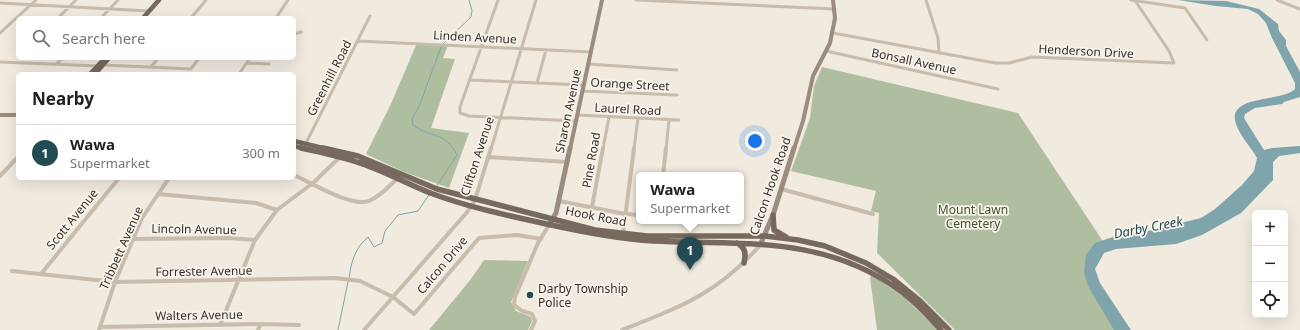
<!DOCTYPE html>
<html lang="en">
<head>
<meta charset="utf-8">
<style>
	body { margin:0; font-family:"Noto Sans",sans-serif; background:#f6f6f6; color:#202124 }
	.controls { position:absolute; right:12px; bottom:12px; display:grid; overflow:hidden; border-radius:6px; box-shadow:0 4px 16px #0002 }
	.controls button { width:36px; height:36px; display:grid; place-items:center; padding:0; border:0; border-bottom:1px solid #e0e0e0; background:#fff; color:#202124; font:20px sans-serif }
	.you { position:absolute; left:755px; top:141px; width:14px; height:14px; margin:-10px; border:3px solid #fff; border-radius:50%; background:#1a73e8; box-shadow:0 0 0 6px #1a73e833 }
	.badge { display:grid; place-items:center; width:26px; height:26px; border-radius:50%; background:#234b54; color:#fff; font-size:13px; font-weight:700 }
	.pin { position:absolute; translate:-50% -33px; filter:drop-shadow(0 1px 2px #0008) }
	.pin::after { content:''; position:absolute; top:21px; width:14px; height:12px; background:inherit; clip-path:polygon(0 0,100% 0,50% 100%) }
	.popup { position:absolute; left:636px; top:172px; width:108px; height:52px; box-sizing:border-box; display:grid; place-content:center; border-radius:6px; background:#fff; filter:drop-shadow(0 1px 3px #0005); font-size:13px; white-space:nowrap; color:#757577 }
	.popup b { font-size:15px; color:#202124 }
	.popup::after { content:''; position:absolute; left:50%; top:100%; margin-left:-8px; border:8px solid transparent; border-top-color:#fff }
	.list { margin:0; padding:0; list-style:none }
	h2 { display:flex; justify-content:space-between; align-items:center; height:52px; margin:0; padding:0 16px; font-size:17px }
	h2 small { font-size:13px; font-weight:400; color:#757577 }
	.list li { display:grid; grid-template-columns:26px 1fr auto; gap:12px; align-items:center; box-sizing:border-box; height:56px; padding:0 16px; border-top:1px solid #e0e0e0 }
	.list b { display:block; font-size:15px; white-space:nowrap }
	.list p { margin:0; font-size:13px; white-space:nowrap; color:#757577 }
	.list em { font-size:13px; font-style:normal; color:#757577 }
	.icon { flex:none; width:22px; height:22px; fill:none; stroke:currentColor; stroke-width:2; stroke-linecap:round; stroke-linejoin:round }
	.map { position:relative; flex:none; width:1300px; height:330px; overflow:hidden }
	.search { position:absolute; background:#fff; box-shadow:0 4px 16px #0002; left:16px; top:16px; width:280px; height:44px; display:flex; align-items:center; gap:10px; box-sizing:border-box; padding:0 14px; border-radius:6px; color:#757577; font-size:15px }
	.panel { position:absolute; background:#fff; box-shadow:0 4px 16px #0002; left:16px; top:72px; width:280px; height:108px; border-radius:6px }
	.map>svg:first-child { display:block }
	.green { fill:#b0bea0 }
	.water { fill:#80a4ab }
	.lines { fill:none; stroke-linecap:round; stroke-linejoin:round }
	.stream { stroke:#80a4ab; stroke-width:1 }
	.street-far1 { stroke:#c8bcac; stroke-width:3 }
	.street { stroke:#c8bcac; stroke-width:4 }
	.secondary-far1 { stroke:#9b8c7d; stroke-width:4 }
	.secondary { stroke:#9b8c7d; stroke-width:5 }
	.primary-far1 { stroke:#77695d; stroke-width:4.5 }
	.primary { stroke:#77695d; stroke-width:5.5 }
	.poi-dot { fill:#234b54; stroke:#f8f4eb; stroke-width:1.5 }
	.labels { text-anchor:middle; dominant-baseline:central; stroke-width:3.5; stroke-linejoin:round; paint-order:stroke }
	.street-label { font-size:12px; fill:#362f2a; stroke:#f8f4eb }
	.park-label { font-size:12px; fill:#425230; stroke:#f8f4eb }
	.poi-label { font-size:12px; fill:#362f2a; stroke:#f8f4eb; text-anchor:start }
	.water-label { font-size:13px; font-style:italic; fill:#234b54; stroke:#f8f4eb }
</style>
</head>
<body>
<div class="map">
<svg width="1300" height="330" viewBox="0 0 1300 330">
	<rect width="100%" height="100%" fill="#f0eadf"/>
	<path class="green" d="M417 43 448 45 443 58 455 59 431 128 469 133 449 188 404 172 366 154 390 106Z
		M822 67 1018 113 1106 246 1090 271 1123 330H955L877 253 879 213 871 211 876 191 791 171 810 118 814 86Z
		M484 260 528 261 511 302 516 311 531 317 532 321 528 330H429L471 279Z
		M872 275 905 298 938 330H877L870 278Z"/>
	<path class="water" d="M1178 0 1226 1 1259 9 1278 24 1279 31 1286 40V46L1300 72V97L1284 102 1282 104 1255 108 1245 114 1244 118 1264 150 1272 148 1300 146V153L1279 156 1273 162V180L1241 213 1202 235 1176 244 1116 249 1104 253 1095 269 1100 283 1131 330H1114L1088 286 1084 273 1086 255 1095 243 1116 236 1153 230 1201 218 1215 209 1242 185 1254 171 1257 158C1251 147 1240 136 1236 124 1226 94 1280 103 1295 89V83L1272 38 1266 23 1258 14 1248 9 1216 6Z"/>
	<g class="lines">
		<path class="stream" d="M443 44 471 17 472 11 469 0
			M436 187 457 155C445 131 431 139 413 125L412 119 420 104 441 47
			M349 279C351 262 355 248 368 237L374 247 382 243 385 231 398 215 418 211 429 195
			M338 330 348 282"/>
		<path class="street-far1" d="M498 0 460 107V113L469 116 576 121
			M636 0 835 9
			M926 0 938 38 939 53
			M1131 0 1185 8 1207 40
			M1277 0 1300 9
			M0 3 149 11
			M58 18 76 0
			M101 18 118 0
			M191 18 206 0
			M236 18H239
			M276 18 288 0
			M0 33 36 0
			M833 33 995 63H1009L1032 57 1174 63 1169 51 1136 2
			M294 34 301 32
			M358 41 590 52
			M826 51 998 89
			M0 62 98 66
			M247 63 269 64
			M56 64 63 58
			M588 64 677 70
			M103 65 191 69 199 58
			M151 67 158 58
			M239 74 250 58
			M470 80 583 85
			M537 83 546 50
			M582 91 677 95
			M577 115 679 120
			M305 145 370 16
			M491 149 536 0
			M603 149 609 117
			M634 149 638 118
			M666 149 669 120"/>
		<path class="street" d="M488 157 567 162
			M294 175C312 183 350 207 369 201 381 196 389 186 398 178
			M663 175 666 148
			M0 176 18 157
			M781 189 873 214
			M158 194 256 203 277 210
			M559 201 625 214 639 215
			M592 207 603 148
			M623 234 634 148
			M133 239 229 238 255 240
			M12 271 115 282 335 278 360 281 393 297 414 314 479 238 517 235 541 239
			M41 274 119 178
			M220 325 255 240 277 210 313 183 341 156
			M100 327 261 324 299 325
			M99 330 115 282 142 218 169 178
			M258 330 261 324
			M364 330 468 211 475 200 491 148
			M531 330 535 321 532 314 522 311 514 305 515 297 538 243 549 225
			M622 330C680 307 719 293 761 244"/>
		<path class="secondary-far1" d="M0 115H18
			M570 149 602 0
			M794 149 803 121 813 76 830 43 835 18 833 0"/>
		<path class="secondary" d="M549 225 556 213 570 148
			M761 243 773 215 794 148"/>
		<path class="primary-far1" d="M143 18 159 0
			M90 74 105 58
			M95 74 109 58
			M294 141 327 149
			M294 146 305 149"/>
		<path class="primary" d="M301 148C320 152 339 156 357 162 383 170 407 184 433 194 468 207 506 215 542 223 578 231 616 239 653 241 740 245 824 235 899 290 915 301 928 316 941 330
			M323 148 358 156 437 189 595 230 647 236H765L798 240 825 246 866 263 893 279 920 301 949 330
			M773 215 774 230 786 237
			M737 243C746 248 746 254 744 263"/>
	</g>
	<circle class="poi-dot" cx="530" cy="295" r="4"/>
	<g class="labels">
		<g class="street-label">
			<text transform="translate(475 37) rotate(3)">Linden Avenue</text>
			<text transform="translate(1086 51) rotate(3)">Henderson Drive</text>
			<text transform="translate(914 61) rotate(12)">Bonsall Avenue</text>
			<text transform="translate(329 78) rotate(-63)">Greenhill Road</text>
			<text transform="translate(630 84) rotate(3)">Orange Street</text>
			<text transform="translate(628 109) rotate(3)">Laurel Road</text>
			<text transform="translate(568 111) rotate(-78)">Sharon Avenue</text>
			<text transform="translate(477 156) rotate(-72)">Clifton Avenue</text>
			<text transform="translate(591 160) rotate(-80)">Pine Road</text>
			<text transform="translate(770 186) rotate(-71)">Calcon Hook Road</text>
			<text transform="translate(596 216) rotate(11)">Hook Road</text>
			<text transform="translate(72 219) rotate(-51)">Scott Avenue</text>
			<text transform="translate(194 229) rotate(1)">Lincoln Avenue</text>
			<text transform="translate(121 248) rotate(-66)">Tribbett Avenue</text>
			<text transform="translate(442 265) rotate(-50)">Calcon Drive</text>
			<text transform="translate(204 271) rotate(-1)">Forrester Avenue</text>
			<text transform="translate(199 315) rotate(-1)">Walters Avenue</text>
		</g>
		<g class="park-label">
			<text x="973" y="209">Mount Lawn<tspan x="973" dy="14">Cemetery</tspan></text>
		</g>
		<g class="poi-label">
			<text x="538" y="288">Darby Township<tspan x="538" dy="14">Police</tspan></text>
		</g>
		<g class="water-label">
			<text transform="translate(1148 227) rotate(-11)">Darby Creek</text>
		</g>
	</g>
</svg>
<div class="controls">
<button>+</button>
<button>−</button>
<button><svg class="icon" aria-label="locate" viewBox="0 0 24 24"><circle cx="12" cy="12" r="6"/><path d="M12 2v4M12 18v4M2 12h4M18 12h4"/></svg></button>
</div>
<div class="you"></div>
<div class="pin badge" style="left:690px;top:270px">1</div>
<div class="popup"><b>Wawa</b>Supermarket</div>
<div class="search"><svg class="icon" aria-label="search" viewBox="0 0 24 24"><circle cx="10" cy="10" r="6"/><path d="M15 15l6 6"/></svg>Search here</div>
<section class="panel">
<h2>Nearby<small></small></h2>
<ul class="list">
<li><span class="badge">1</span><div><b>Wawa</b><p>Supermarket</p></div><em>300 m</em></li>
</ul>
</section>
</div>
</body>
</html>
